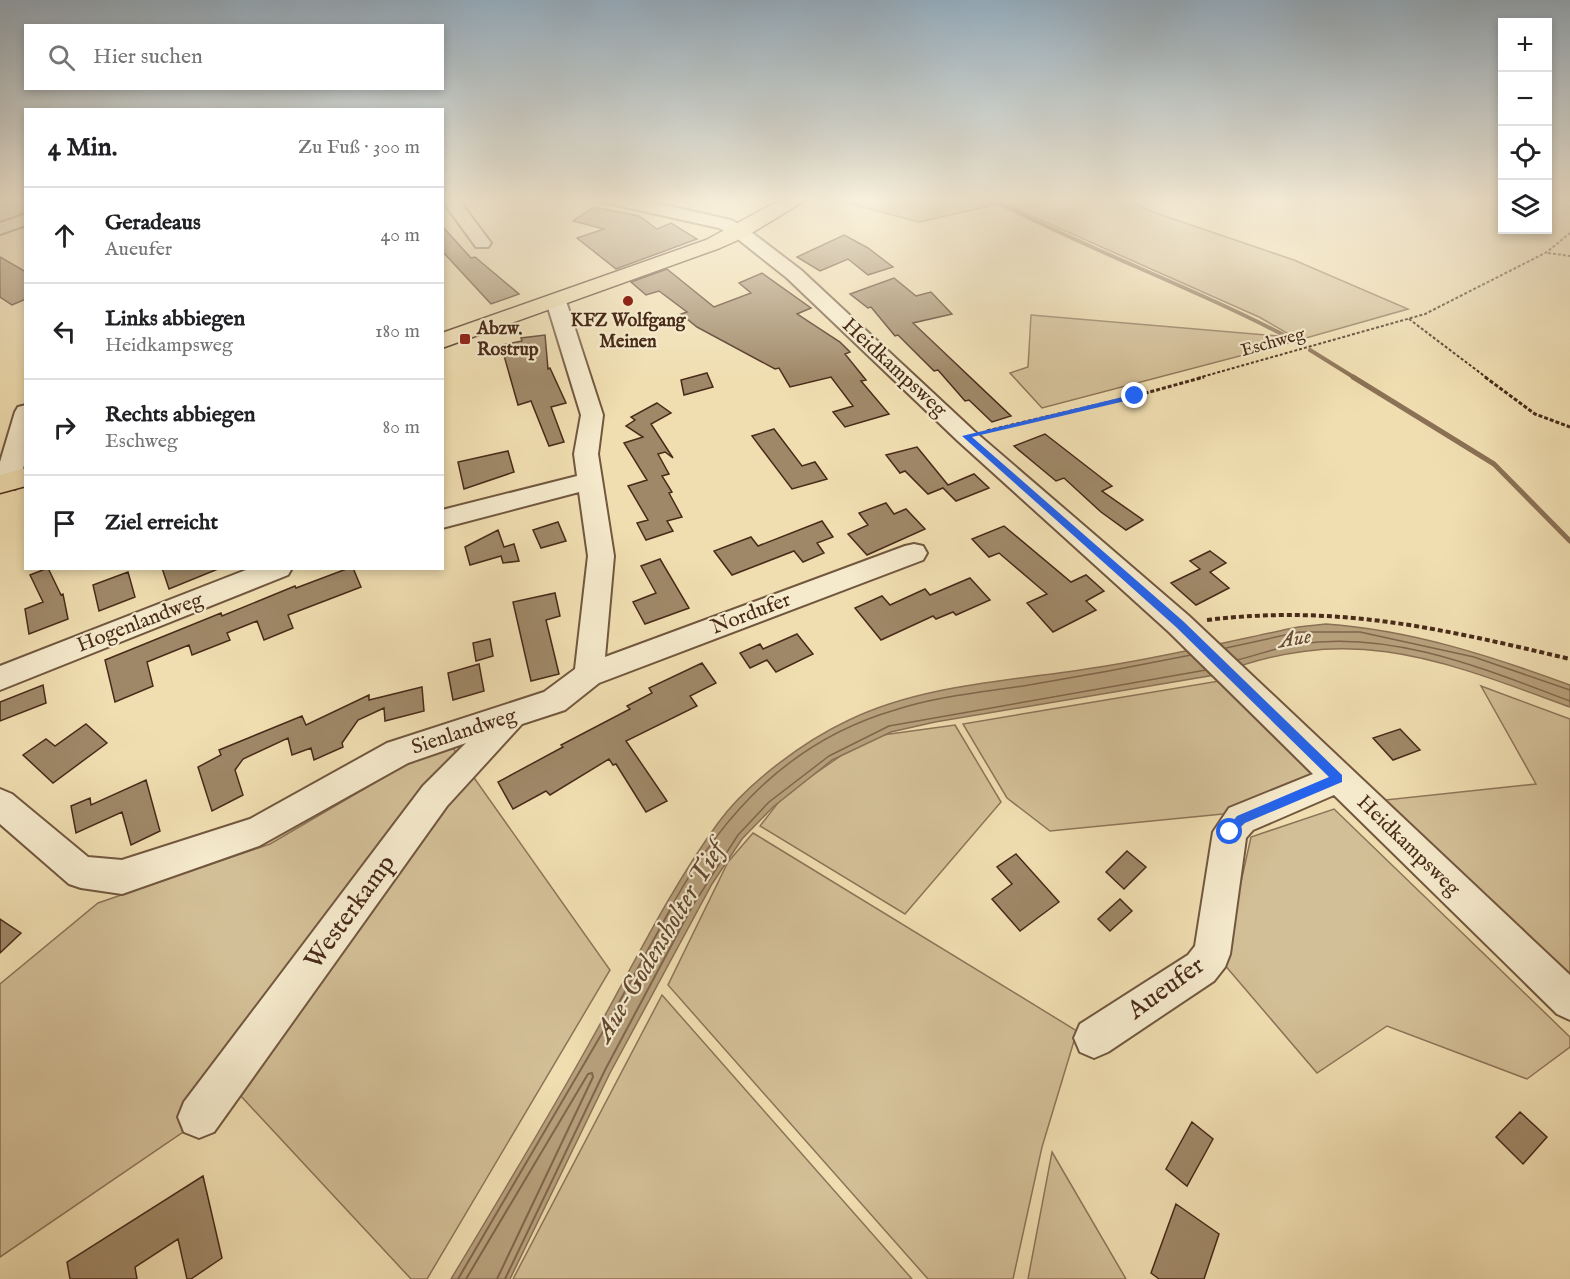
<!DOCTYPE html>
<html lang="de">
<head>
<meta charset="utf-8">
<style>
	body { margin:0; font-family:"IM FELL English",serif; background:#f6f6f6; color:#202124 }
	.controls { position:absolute; right:18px; top:18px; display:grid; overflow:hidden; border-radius:0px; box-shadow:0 3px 9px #0003 }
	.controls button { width:54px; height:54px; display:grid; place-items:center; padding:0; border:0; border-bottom:2px solid #e0e0e0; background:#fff; color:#202124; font:30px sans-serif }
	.stop { position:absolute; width:18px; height:18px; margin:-14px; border:4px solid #2563eb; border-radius:50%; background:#fff }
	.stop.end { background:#2563eb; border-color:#fff; box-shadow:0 2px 6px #0008 }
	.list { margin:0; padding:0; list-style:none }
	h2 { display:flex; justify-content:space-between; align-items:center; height:78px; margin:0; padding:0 24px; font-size:26px }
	h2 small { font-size:20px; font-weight:400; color:#757577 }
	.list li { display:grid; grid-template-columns:39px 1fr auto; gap:18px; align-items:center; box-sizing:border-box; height:96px; padding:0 24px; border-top:2px solid #e0e0e0 }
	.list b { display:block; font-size:22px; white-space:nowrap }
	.list p { margin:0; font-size:20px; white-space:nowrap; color:#757577 }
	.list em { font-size:20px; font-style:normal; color:#757577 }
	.icon { flex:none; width:33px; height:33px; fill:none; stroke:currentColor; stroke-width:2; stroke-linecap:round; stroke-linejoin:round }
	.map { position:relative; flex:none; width:1570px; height:1279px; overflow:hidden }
	.search { position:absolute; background:#fff; box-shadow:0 3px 9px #0003; left:24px; top:24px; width:420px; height:66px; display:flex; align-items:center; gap:15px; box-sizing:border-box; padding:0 21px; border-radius:0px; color:#757577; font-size:22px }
	.panel { position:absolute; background:#fff; box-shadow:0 3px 9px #0003; left:24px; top:108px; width:420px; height:462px; border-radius:0px }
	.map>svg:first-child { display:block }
	.green { fill:#d3bf97; stroke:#8e7458; stroke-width:1.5 }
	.water { fill:#b7a17d; stroke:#8b7155; stroke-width:1.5 }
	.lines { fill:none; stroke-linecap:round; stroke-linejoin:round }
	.shore-far1 { stroke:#80664b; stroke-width:1.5 }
	.shore { stroke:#80664b; stroke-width:2 }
	.stream-far1 { stroke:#8b7155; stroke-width:4 }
	.stream { stroke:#8b7155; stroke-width:5 }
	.building { fill:#9f8868; stroke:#482a19; stroke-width:1.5 }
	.minor-casing { stroke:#72573f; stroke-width:4 }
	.major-casing { stroke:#482a19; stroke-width:3 }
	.path-far2 { stroke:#482a19; stroke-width:2; stroke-dasharray:3 2; stroke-linecap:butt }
	.path-far1 { stroke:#482a19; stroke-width:3; stroke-dasharray:4 2; stroke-linecap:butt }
	.path { stroke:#482a19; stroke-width:4; stroke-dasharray:5 3; stroke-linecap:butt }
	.minor { fill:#f5eacc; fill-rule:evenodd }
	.major { fill:#f0deb1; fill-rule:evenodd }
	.route { fill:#2563eb }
	.poi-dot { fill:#8f2418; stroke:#f5eacc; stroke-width:2 }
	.labels { text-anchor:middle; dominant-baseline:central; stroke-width:4.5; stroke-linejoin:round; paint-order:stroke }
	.far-poi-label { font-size:18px; font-weight:bold; fill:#482a19; stroke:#f5eacc }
	.far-street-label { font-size:18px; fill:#482a19; stroke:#f5eacc }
	.street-label { font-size:21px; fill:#482a19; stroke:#f5eacc }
	.water-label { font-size:22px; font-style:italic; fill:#644832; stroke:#f5eacc }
	.near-street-label { font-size:26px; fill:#482a19; stroke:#f5eacc }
	.near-water-label { font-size:27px; font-style:italic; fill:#644832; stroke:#f5eacc }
</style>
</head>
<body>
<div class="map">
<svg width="1570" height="1279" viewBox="0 0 1570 1279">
	<rect width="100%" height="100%" fill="#f0deb1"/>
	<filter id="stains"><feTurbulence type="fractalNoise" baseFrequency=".00333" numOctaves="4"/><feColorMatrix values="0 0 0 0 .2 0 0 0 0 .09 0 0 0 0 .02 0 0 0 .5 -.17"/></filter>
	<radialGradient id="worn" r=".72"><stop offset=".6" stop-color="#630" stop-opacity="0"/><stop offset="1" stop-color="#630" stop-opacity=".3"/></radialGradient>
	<path class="green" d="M828 198H982L994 205 919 222Z
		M1021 198H1125L1150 211 1294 260 1408 309 1299 340 1259 317 1007 205Z
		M1031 315 1279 336 1289 343 1042 408 1010 373 1028 367Z
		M1219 681 1313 776 1223 814 1050 831 1007 798 963 724Z
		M1481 686 1570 719V977L1385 800 1536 784Z
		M955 725 1001 802 905 914 760 826 784 795 868 737Z
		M453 748 610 970 427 1279H411L239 1094 0 1257V984L98 903 270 844 412 761Z
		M1334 809 1570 1037V1047L1527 1079 1387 1026 1317 1073 1223 963 1251 837Z
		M753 833 1077 1031 1042 1147 1013 1279H928L668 985 728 862Z
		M662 995 912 1279H513Z
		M1052 1152 1126 1279H1028Z"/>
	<path class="water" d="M1326 624C1411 630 1491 656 1570 685V707C1441 660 1351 621 1215 675L935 722 891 732 832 760 773 807 742 839 712 884 610 1073 510 1279H451C498 1201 545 1123 589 1044 631 970 668 892 718 823 747 783 804 741 849 720 923 684 1013 681 1093 668 1161 658 1230 641 1298 627Z"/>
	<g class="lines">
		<path class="shore-far1" d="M1226 648 1299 632H1360L1474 657 1570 690
			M1237 660C1258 655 1278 647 1299 644 1393 630 1484 669 1570 701
			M674 902C725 811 792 740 895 710 938 696 984 692 1029 685 1083 676 1137 666 1191 655
			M695 902 738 835 769 802 829 756 889 726 1206 670"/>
		<path class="shore" d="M458 1279 601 1035 675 901
			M466 1279 588 1074 592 1073 593 1077 497 1279
			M505 1279 605 1070 695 901"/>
		<path class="stream-far1" d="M989 198C1090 251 1198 289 1299 343
			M1310 350 1355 378"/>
		<path class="stream" d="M1353 377 1494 464 1570 541"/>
	</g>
	<path class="building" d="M594 207 639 216 657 229 671 223 697 239 616 269 577 238 604 229 573 221Z
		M442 226 471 258 475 257 519 294 491 304 442 251Z
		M844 235 868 248 893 267 868 275 848 259 820 271 797 257Z
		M0 257 26 272V299L12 305 0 297Z
		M667 269 714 307 751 293 739 283 762 273 811 308 797 314 840 342 850 352 845 354 866 380 861 381 889 414 845 427 833 412 853 406 831 377 790 387 779 368 775 369 697 327 681 314 687 312 659 291 646 295 631 282Z
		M894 278 916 296 931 292 952 314 913 323 1011 416 992 422 969 400 965 401 938 370 934 371 898 335 895 336 871 307 868 308 850 294Z
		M545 335 548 369 550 368 566 403 551 407 564 442 549 446 531 401 518 405 501 345 522 341 521 338Z
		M707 373 713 387 684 395 681 380Z
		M657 403 671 413 651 424 673 458 665 452 658 454 669 474 662 476 672 492 669 493 682 517 667 521 673 531 646 540 637 523 648 520 628 486 647 480 624 443 643 437 626 426 635 420 631 417Z
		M774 429 802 466 815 462 827 479 792 489 752 436Z
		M1045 434 1112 486 1102 491 1143 520 1126 530 1101 512 1064 478 1056 481 1014 446Z
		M917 447 948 485 974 474 989 488 956 501 943 488 928 494 905 471 900 473 886 455Z
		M508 451 514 472 464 489 458 462Z
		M886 503 894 514 906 509 925 529 867 555 848 534 868 525 859 513Z
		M822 521 833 537 817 543 824 553 803 562 794 551 732 575 714 551 751 537 758 546Z
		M558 522 566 541 541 548 533 530Z
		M1004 526 1071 582 1086 575 1104 591 1086 601 1096 610 1053 632 1027 603 1047 594 999 553 989 557 972 539Z
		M498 530 504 547 514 544 519 561 503 563 501 556 470 565 465 547Z
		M1210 551 1226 563 1210 572 1229 588 1196 605 1171 583 1200 569 1190 561Z
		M660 559 689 608 645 624 633 602 656 593 641 566Z
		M48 568 61 595 63 594 68 619 29 634 25 609 43 602 30 575Z
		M162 568H218V569L169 589Z
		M349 568H353L361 587 288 615 293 628 264 640 257 621 227 633 230 640 192 655 189 645 147 662 153 686 115 702 105 660 221 613 222 616 295 586 296 588Z
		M128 572 135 597 99 611 93 585Z
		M970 578 990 600 956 615 953 612 936 619 933 616 881 640 855 608 882 596 890 605 925 589 930 595Z
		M555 593 560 616 546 620 559 674 531 681 513 602Z
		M797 634 813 654 776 672 767 660 750 668 740 653 760 644 763 649Z
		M490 639 493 656 476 661 473 643Z
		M702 663 716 683 690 696 697 706 626 741 667 801 646 812 616 764 613 765 609 759 550 795 546 791 513 809 498 782 563 747 561 745 630 709 627 706 652 693 649 688Z
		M479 664 484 691 453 700 448 673Z
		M43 685 46 703 0 721V702Z
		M422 687 424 711 385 721 384 708 358 720 342 743 343 747 314 760 311 748 292 755 288 738 243 759 235 770 243 795 212 811 198 767 221 755 219 750 302 716 306 725 369 695V700Z
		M86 724 107 743 53 783 23 755 46 739 55 746Z
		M1400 729 1420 750 1393 760 1373 738Z
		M146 780 160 831 131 845 122 812 76 833 71 806 90 798 91 805Z
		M1127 851 1146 867 1124 889 1106 872Z
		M1016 854 1059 902 1020 931 992 899 1012 884 997 867Z
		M1120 899 1132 911 1110 931 1098 919Z
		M0 919 21 933 0 953Z
		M1520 1112 1547 1137 1523 1164 1496 1137Z
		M1192 1122 1213 1139 1187 1186 1166 1169Z
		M203 1176 222 1258 191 1279H187L178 1239 135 1267 137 1279H70L67 1262Z
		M1176 1204 1219 1234 1204 1279H1159L1151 1273Z"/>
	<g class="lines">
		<g class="minor-casing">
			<path id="minor" d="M453 198 458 199 491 243 488 247H476L444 203 446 199Z
				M600 198H632L731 220 746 228 801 270 974 431 1189 616 1570 975V1020L1557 1014 1334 795 1253 830 1246 838 1230 954 1225 967 1214 981 1108 1052 1094 1058 1080 1052 1074 1038 1080 1024 1188 955 1195 946 1213 832 1229 808 1313 774 1169 632 958 441 787 278 734 236 719 228 602 202Z
				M26 214V225L0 234V223Z
				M556 295 566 301 603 415 598 454 614 556 605 657 905 546 914 544 923 546 927 553 923 560 599 683 565 710 522 724 447 806 214 1132 199 1138 184 1132 178 1117 184 1102 423 786 466 743 408 763 259 846 122 894 81 888 69 884 0 824V789L12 794 88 857 122 860 250 819 387 743 544 692 575 669 588 556 579 492 442 528V510L577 476 574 454 581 415 546 301Z
				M26 405C26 432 30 465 15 489H0V462L15 412 18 407Z
				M251 568H292L288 575 0 690V666Z"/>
		</g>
		<g class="major-casing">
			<path id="major" d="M784 198H809L747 236 720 248 442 348V333L706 240Z
				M26 468V486L0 493V475Z"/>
		</g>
		<path class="path-far2" d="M1548 253 1570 256
			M1409 319 1487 378
			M1198 378 1425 314 1547 252 1570 233"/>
		<path class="path-far1" d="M1485 377 1535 414 1570 427
			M987 431 1135 396 1204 377"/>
		<path class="path" d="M1207 620C1339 604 1443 629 1570 659"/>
		<use href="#minor" class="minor"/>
		<use href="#major" class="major"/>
	</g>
	<linearGradient id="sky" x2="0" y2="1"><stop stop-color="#94acbd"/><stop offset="0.53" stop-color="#f8f0dc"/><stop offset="1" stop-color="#f8f0dc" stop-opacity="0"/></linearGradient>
	<rect width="1570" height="377" fill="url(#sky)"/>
	<path class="route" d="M1135 394 1138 398 972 437 1183 621 1342 775V782L1245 823 1230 837 1224 832 1237 816 1329 777 1176 627 962 436Z"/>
	<g class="poi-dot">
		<circle cx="628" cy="301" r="6"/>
		<rect x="459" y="333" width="12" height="12" rx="3"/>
	</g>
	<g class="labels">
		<g class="far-poi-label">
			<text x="628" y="321">KFZ Wolfgang<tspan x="628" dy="21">Meinen</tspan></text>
			<text x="477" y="329" text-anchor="start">Abzw.<tspan x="477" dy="21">Rostrup</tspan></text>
		</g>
		<g class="far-street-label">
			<text transform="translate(1273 343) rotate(-16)">Eschweg</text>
		</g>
		<g class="street-label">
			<text transform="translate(894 368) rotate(43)">Heidkampsweg</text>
			<text transform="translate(751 614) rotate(-21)">Nordufer</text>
			<text transform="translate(140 623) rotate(-21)">Hogenlandweg</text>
			<text transform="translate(464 732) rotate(-18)">Sienlandweg</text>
			<text transform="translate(1408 846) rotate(44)">Heidkampsweg</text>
		</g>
		<g class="water-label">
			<text transform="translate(1295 639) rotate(-9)">Aue</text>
		</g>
		<g class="near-street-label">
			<text transform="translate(350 912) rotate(-54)">Westerkamp</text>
			<text transform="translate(1166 988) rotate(-36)">Aueufer</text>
		</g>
		<g class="near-water-label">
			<text transform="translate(661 942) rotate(-59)">Aue-Godensholter Tief</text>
		</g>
	</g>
	<rect width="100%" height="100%" filter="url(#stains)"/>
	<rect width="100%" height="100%" fill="url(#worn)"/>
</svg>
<div class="controls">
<button>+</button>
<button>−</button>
<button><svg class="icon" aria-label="locate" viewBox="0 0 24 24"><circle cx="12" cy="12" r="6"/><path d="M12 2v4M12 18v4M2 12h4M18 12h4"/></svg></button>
<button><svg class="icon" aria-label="layers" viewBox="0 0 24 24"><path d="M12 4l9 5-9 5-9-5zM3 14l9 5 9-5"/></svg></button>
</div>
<div class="stop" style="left:1230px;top:832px"></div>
<div class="stop end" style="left:1135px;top:396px"></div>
<div class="search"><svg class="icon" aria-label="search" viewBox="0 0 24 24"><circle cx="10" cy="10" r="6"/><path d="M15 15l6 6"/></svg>Hier suchen</div>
<section class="panel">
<h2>4 Min.<small>Zu Fuß · 300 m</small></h2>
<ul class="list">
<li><svg class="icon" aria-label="ahead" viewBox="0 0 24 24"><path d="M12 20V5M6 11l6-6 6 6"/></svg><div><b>Geradeaus</b><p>Aueufer</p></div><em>40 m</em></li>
<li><svg class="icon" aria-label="left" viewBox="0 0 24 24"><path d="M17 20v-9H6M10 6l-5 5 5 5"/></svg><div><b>Links abbiegen</b><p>Heidkampsweg</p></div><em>180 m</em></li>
<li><svg class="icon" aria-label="right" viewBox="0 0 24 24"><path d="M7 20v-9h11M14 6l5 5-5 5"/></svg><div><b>Rechts abbiegen</b><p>Eschweg</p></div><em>80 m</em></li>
<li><svg class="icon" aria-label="arrive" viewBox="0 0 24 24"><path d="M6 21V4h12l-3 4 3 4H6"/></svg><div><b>Ziel erreicht</b></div></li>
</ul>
</section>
</div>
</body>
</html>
